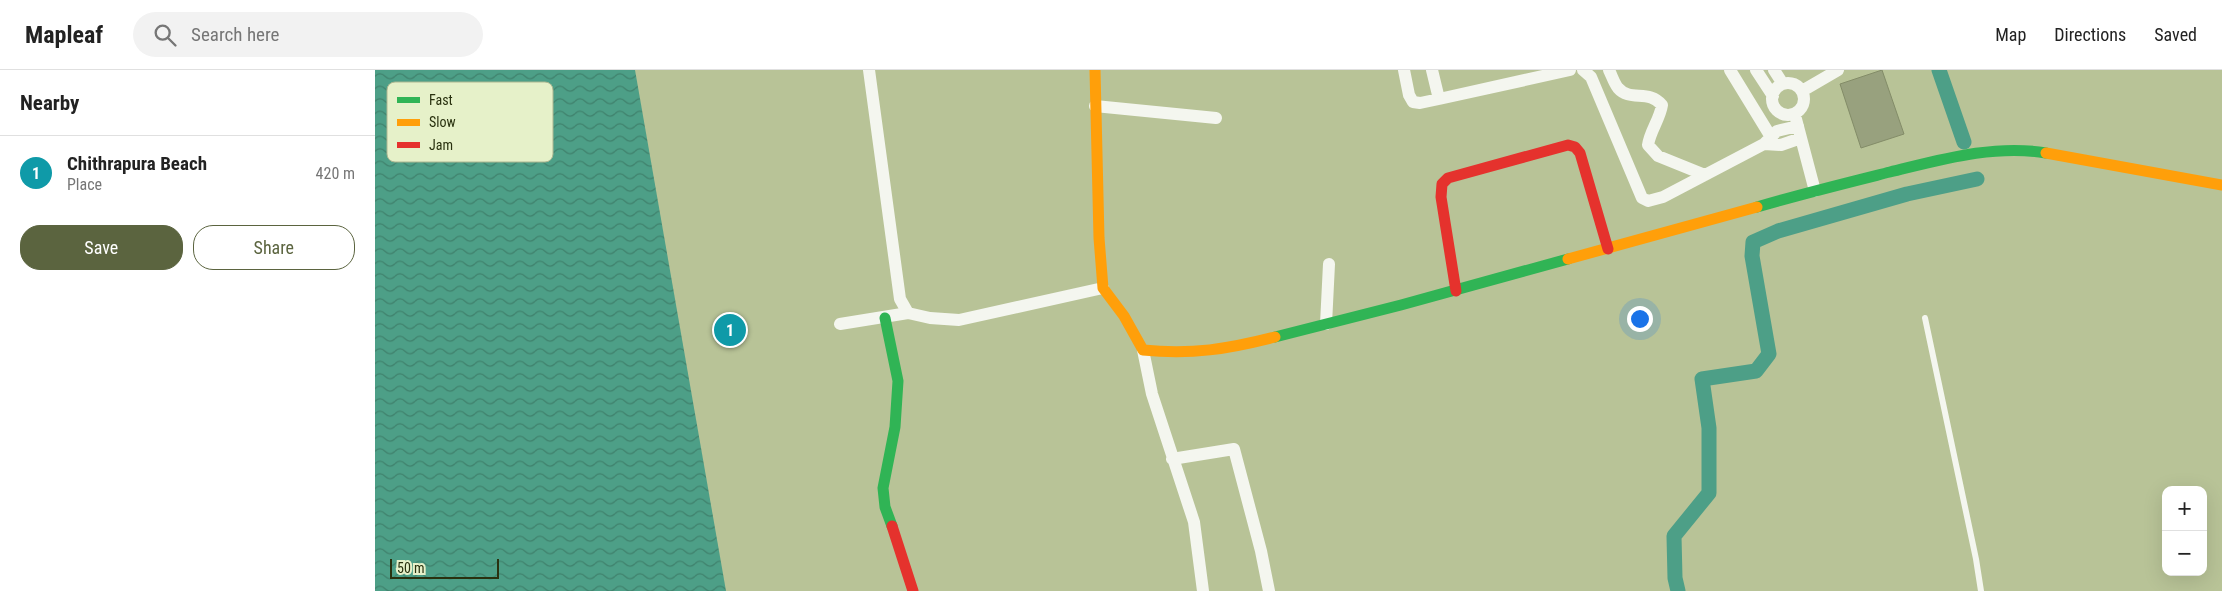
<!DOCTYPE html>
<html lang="en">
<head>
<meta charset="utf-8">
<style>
	body { margin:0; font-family:"Roboto Condensed",sans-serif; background:#f2f2f2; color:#222 }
	.controls { position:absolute; right:15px; bottom:15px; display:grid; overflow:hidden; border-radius:10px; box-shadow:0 5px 20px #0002 }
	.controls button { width:45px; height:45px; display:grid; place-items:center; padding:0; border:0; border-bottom:1px solid #e0e0e0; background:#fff; color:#222; font:25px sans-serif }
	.scale { position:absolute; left:15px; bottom:12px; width:109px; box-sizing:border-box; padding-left:5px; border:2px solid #29310f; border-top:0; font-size:14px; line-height:18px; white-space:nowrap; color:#29310f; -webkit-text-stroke:4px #e6f1c9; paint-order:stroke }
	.you { position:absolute; left:1264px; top:248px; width:18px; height:18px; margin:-12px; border:4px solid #fff; border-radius:50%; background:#1a73e8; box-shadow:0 0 0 8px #1a73e833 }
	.badge { display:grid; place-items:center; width:32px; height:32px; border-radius:50%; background:#5b643f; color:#fff; font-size:16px; font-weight:700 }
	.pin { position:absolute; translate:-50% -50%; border:2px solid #fff; box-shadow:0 1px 5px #0006 }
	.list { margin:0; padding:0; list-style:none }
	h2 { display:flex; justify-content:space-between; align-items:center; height:65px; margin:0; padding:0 20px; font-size:21px }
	h2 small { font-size:16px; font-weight:400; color:#767676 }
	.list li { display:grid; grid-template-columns:32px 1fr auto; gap:15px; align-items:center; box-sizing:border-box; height:75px; padding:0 20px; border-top:1px solid #e0e0e0 }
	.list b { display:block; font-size:19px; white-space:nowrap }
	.list p { margin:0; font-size:16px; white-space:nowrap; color:#767676 }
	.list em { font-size:16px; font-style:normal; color:#767676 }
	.actions { display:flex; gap:10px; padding:15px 20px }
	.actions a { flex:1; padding:11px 0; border:1px solid #5b643f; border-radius:20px; text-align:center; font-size:18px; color:#5b643f }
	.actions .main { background:#5b643f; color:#fff }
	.icon { flex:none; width:28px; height:28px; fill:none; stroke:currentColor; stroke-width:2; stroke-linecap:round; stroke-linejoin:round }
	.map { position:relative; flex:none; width:1847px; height:521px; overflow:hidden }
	header { display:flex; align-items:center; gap:30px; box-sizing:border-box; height:70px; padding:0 25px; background:#fff; border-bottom:1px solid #e0e0e0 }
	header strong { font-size:24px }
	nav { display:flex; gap:28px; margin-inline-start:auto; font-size:18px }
	.search { width:350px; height:45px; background:#f2f2f2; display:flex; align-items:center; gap:12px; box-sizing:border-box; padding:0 18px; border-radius:28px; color:#767676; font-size:19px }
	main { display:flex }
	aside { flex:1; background:#fff }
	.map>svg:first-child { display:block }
	.water { fill:url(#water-waves) }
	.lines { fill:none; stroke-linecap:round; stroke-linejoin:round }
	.canal { stroke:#4d9f87; stroke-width:15 }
	.building { fill:#98a17e; stroke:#838c68 }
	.lane { stroke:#f4f6ef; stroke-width:6 }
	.street { stroke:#f4f6ef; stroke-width:12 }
	.fast { stroke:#30b455; stroke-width:11 }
	.slow { stroke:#ff9f0a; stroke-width:11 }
	.jam { stroke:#e5322d; stroke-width:11 }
	.key { fill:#e6f1c9; stroke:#adb791; stroke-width:1 }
	.key-label { font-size:14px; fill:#29310f }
</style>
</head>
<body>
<header>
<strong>Mapleaf</strong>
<div class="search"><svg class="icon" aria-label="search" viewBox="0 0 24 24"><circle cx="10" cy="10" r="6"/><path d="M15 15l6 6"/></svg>Search here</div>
<nav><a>Map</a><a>Directions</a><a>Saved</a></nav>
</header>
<main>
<aside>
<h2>Nearby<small></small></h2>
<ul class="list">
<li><span class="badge" style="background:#0f9aa8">1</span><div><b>Chithrapura Beach</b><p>Place</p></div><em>420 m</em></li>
</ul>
<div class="actions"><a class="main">Save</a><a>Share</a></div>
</aside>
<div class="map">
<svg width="1847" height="521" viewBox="0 0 1847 521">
	<defs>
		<pattern id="water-waves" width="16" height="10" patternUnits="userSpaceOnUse" patternTransform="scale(1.25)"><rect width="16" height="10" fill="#4d9f87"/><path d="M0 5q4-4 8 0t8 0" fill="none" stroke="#40826d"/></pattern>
	</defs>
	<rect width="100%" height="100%" fill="#b8c397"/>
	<path class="water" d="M0 0H260L351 521H0Z"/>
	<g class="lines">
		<path class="canal" d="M1564 0 1589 72
			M1303 521 1300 508 1299 466 1334 423V358L1327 309 1381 301 1394 284 1377 186 1378 172 1403 161 1532 124 1602 109"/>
	</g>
	<path class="building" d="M1507 0 1529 64 1486 78 1465 14Z"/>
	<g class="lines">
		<path class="lane" d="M1550 248 1601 489 1606 521"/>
		<path class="street" d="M494 0 525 229 533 243
			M1029 0 1034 25 1038 32 1045 33 1064 29
			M1057 0 1064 29 1195 0
			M1208 0 1216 7 1267 128 1273 131 1288 127 1389 74 1402 61 1423 56
			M1234 0C1237 6 1239 13 1243 18 1255 32 1274 19 1287 35 1285 49 1275 61 1273 75L1283 86 1330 105
			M1355 0 1396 67
			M1381 0 1398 26
			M1399 0 1408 14
			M1397 29a16 16 0 1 1 32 0a16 16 0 1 1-32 0Z
			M1427 21 1463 0
			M720 36 841 48
			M1421 49 1440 121
			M1389 74 1406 75 1426 68
			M465 254 533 243 555 248 584 250 728 218
			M951 254 954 194
			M768 280 777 324 819 452 828 521
			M797 389 859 379 886 481 894 521"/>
		<path class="fast" d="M1382 137C1426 124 1471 113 1515 102 1565 90 1619 74 1671 83
			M510 248 523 311 520 357 508 418 510 437 517 456
			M900 267 1026 235 1193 189"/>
		<path class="slow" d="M720 0 724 168 728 218 749 246 768 280C817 285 853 279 900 267
			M1671 83 1847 115
			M1193 189 1382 137"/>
		<path class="jam" d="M1081 221 1066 127 1067 114 1073 108 1193 75 1200 77 1205 83 1233 179
			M517 456 538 521"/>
	</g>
	<rect x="12" y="12" width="166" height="80" rx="8" class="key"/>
	<rect x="22" y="27" width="23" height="6" fill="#30b455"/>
	<rect x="22" y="49" width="23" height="7" fill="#ff9f0a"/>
	<rect x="22" y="72" width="23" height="6" fill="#e5322d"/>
	<g class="key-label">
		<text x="54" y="35">Fast</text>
		<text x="54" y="57">Slow</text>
		<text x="54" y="80">Jam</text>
	</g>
</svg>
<div class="controls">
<button>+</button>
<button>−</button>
</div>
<div class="scale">50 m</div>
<div class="you"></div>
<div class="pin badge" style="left:355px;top:260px;background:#0f9aa8">1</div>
</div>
</main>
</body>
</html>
